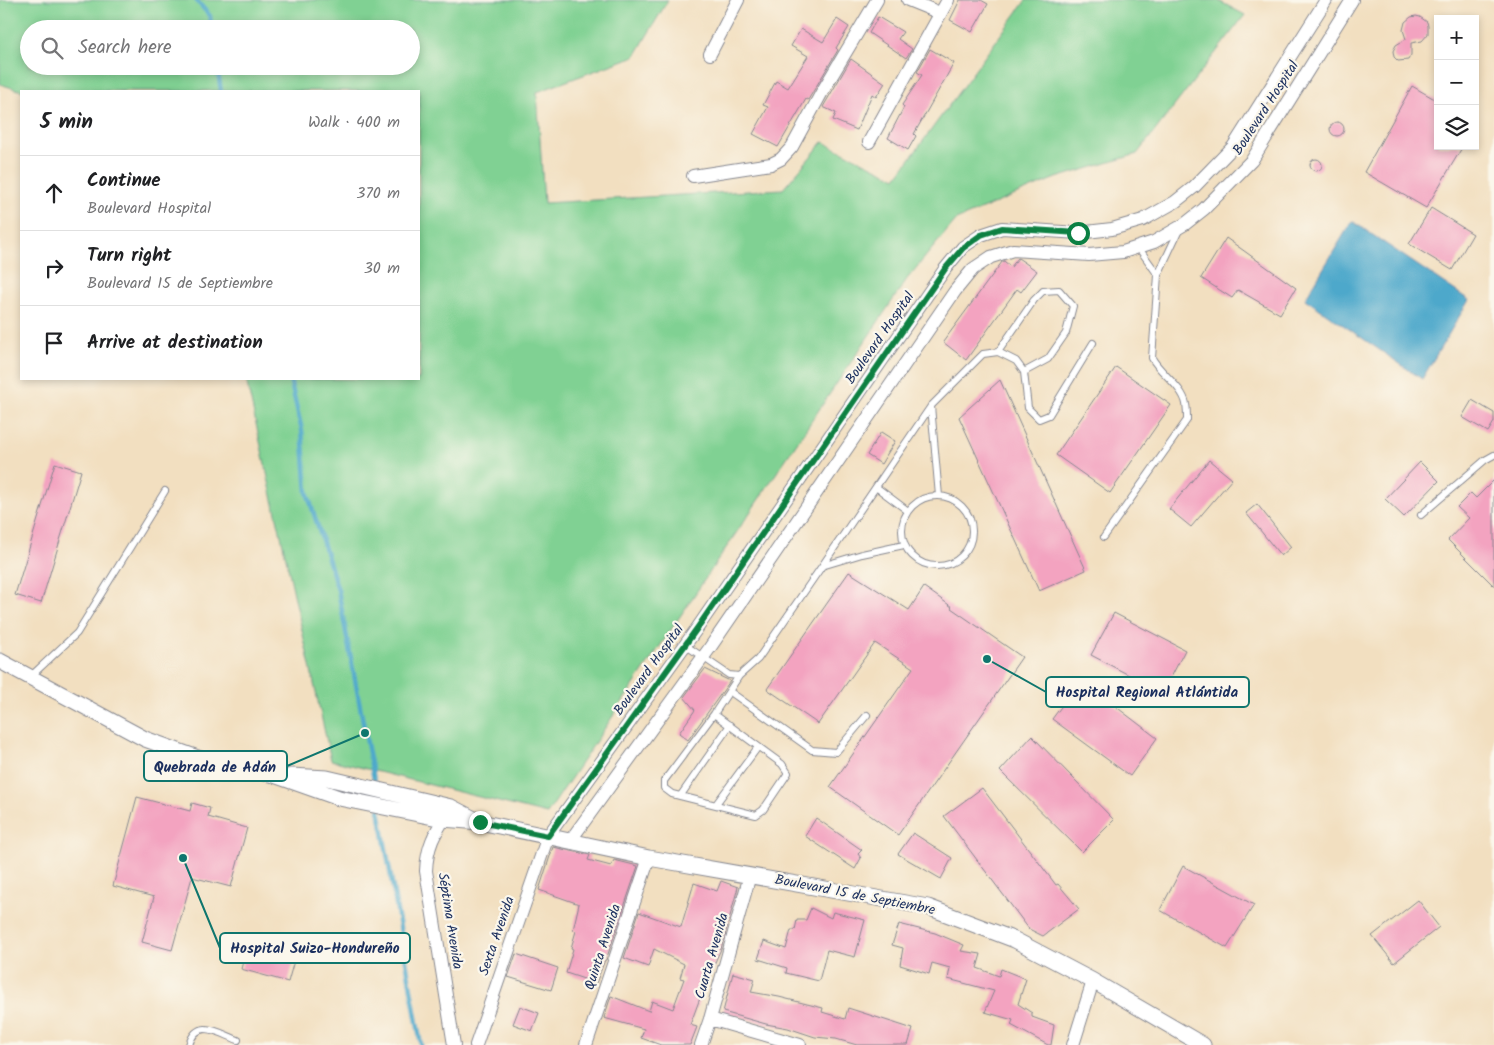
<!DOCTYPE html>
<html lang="en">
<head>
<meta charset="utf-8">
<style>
	body { margin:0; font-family:Kalam,sans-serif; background:#f2f2f2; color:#202124 }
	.controls { position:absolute; right:15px; top:15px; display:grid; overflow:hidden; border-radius:0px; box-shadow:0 2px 8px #0003 }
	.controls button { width:45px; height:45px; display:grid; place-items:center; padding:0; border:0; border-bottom:1px solid #e0e0e0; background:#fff; color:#202124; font:25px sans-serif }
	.stop { position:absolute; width:15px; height:15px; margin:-11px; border:4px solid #0b8043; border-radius:50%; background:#fff }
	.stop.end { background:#0b8043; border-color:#fff; box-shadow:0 1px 5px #0008 }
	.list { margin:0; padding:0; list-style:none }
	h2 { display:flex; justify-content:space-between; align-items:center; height:65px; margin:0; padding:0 20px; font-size:21px }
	h2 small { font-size:16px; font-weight:400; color:#757577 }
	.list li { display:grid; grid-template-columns:32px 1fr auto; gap:15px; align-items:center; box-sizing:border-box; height:75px; padding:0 20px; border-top:1px solid #e0e0e0 }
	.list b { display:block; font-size:19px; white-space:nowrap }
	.list p { margin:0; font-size:16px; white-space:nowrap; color:#757577 }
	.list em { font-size:16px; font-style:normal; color:#757577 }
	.icon { flex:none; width:28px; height:28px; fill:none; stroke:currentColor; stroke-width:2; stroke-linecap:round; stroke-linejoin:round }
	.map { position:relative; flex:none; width:1494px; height:1045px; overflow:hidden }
	.search { position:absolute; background:#fff; box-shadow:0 2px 8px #0003; left:20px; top:20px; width:400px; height:55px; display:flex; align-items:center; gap:12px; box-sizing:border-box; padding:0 18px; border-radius:28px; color:#757577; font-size:19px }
	.panel { position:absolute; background:#fff; box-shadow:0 2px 8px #0003; left:20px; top:90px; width:400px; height:290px; border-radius:0px }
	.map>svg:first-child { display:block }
	.green { fill:#80d193; stroke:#4e8078; fill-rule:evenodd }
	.water { fill:#4da8cb; stroke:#346c94 }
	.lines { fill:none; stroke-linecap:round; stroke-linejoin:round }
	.stream { stroke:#4da8cb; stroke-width:4.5 }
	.building { fill:#f3a3c0 }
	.service-casing { stroke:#86878f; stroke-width:8 }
	.minor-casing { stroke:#86878f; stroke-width:14 }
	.tertiary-casing { stroke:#86878f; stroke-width:17 }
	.service { stroke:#fff; stroke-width:6 }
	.minor { stroke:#fff; stroke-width:12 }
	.tertiary { stroke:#fff; stroke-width:15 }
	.route { stroke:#0b8043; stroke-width:6 }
	.labels { text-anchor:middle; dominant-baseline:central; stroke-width:4.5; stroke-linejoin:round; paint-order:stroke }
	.street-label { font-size:14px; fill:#1b2f5e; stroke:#fbf7ec }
	.leader { fill:none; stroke:#0f766e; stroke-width:2 }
	.callout-dot { fill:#0f766e; stroke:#fbf7ec; stroke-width:2 }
	.callout { fill:#fbf7ec; stroke:#0f766e; stroke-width:2 }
	.callout-label { font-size:15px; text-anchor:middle; font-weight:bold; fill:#1b2f5e }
</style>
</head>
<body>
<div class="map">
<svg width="1494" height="1045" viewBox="0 0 1494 1045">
	<rect width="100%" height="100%" fill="#fbf7ec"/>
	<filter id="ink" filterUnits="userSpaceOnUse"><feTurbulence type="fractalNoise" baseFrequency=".02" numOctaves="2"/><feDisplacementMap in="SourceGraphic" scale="10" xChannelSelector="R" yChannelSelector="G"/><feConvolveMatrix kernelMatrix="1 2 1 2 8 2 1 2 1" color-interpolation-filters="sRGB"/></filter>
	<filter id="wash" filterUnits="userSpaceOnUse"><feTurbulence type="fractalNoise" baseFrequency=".0096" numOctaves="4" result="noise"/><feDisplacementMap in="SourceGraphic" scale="20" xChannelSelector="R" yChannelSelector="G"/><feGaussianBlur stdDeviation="1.12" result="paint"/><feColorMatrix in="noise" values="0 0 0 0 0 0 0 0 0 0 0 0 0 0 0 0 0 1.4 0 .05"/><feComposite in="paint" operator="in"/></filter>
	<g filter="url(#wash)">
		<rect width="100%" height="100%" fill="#f2dfc0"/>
		<path class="green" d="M0 0H668L635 56 537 92 544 203 783 189 823 142 896 178 1026 0H1217L1245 15 1137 154 1053 179 956 220 907 279 547 814 331 760 246 379H419V91H22L0 84ZM29 29H411V66H29Z"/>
		<path class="water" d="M1352 221 1469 300 1422 379 1305 299Z"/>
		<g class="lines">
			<path class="stream" d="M196 0 210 16 212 29
				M217 66 221 91
				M290 379 302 430 307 492 338 590 375 785
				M379 810 421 1045"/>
		</g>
		<g id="blocks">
			<path class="building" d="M960 0H981L988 4 972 32 950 20Z
				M1416 16 1420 17 1427 22 1428 26V34L1422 41 1411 43V55L1408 60 1398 61 1394 57 1393 51 1396 45 1406 39 1403 30 1405 22 1411 17Z
				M878 17 903 32 898 39 912 49 906 58 869 33Z
				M837 19 849 27 836 48 838 50 808 100 806 99 778 147 753 134 768 107 763 105 776 81 788 88 808 56 791 46 801 29 823 42Z
				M930 49 954 63 914 134 916 136 908 150 888 138 904 107 902 105 922 75 917 72Z
				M851 59 885 83 876 97 872 94 857 130 833 120 836 113 823 107Z
				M1412 86 1438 101V146H1463L1426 208 1364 172Z
				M1330 129a7 7 0 1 1 14 0a7 7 0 1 1-14 0Z
				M1310 165a6 6 0 1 1 12 0a6 6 0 1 1-12 0Z
				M1431 208 1473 234 1452 270 1409 244Z
				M1226 238 1296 288 1280 314 1238 290 1232 298 1201 278Z
				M1018 258 1037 271 1021 292 1017 289 966 360 943 342 1002 262 1004 261 1011 267Z
				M1116 367 1171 405 1110 493 1056 455Z
				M1000 380 1086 570 1039 591 959 417Z
				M1472 400 1494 413V422L1488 432 1462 417Z
				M881 432 895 441 881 464 867 455Z
				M1209 460 1232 479 1191 527 1169 509Z
				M1420 462 1439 481 1404 517 1385 499Z
				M55 463 81 471 41 603 15 595Z
				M1494 480V586L1448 540 1469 518 1457 507 1471 493 1476 498Z
				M1257 504 1291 547 1281 556 1246 513Z
				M849 572 909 610 924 587 952 607 951 608 1022 657 898 835 830 787 913 668 875 643 818 724 767 689Z
				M1114 613 1185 650 1163 693 1091 655Z
				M705 669 730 681 688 740 679 733 695 710 684 697Z
				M1081 680 1157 738 1130 776 1052 719Z
				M1032 736 1114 820 1082 852 1000 771Z
				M982 788 1056 885 1058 884 1079 909 1043 936 1029 929 944 816Z
				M137 797 190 811 192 803 210 808 208 817 247 828 231 887 192 877 172 950 142 942 154 897 113 886Z
				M816 818 862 850 858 854 861 858 855 869 805 836Z
				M913 833 952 858 941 879 898 854Z
				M553 847 590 855 588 860 611 866 614 860 638 866 606 960H605L596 983 566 973 573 949 571 948 576 931 573 930 579 904 539 890Z
				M1183 866 1254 905 1227 948 1160 910Z
				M721 881 738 887 721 949 706 982 690 1025 697 1027 690 1045H661L641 1038 644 1029 604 1018 611 996 649 1011 652 1001 673 1009 684 979 680 978 684 964 654 949 648 967 624 958 639 912 681 927 694 883 717 891Z
				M1418 900 1439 927 1394 963 1372 936Z
				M811 908 831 918 833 912 865 920 855 957 827 950 819 981 786 973 787 968 758 959 764 941 786 949 791 930H795L797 920H806Z
				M899 924 935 933 964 945 961 951 981 954 977 968 999 976 1001 969 1026 979 1018 1004 1032 1013V1017L1054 1025 1051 1045H1048L1011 1025 1013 1020 985 1012 994 991 948 979 950 968 932 963 929 974 900 965 903 948 892 945Z
				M281 945 297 950 288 982 241 969 245 953 276 962Z
				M516 954 558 968 551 990 508 977Z
				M733 973 755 979 751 992 779 997 823 1008 822 1012 845 1019 848 1008 913 1029 908 1045H857L836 1039 815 1037 788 1028 766 1024 723 1012Z
				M520 1006 539 1013 532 1031 513 1024Z"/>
		</g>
	</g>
	<g filter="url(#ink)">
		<use href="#blocks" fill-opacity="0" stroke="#86878f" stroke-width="1"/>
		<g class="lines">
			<g class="service-casing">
				<path id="service" d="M1158 275 1180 228
					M998 352 1034 300 1043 291 1059 290 1073 306 1066 333 1048 359 1024 372
					M931 406 939 496
					M876 487 908 511
					M902 531a35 35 0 1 1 70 0a35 35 0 1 1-70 0Z
					M1421 515 1485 460 1494 455
					M1104 537 1187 420C1187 415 1187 409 1186 404 1183 387 1160 373 1152 358L1158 275 1138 247
					M822 566 931 406 983 354 998 352 1016 361 1024 372 1028 408 1039 419 1049 415 1093 343
					M685 645 729 675 739 676 758 659 822 566 862 554 904 545
					M30 677 77 633 165 491
					M729 691 812 750 836 752 867 715
					M714 714 782 764 788 773 763 810 756 815 672 794 664 788V781L714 714 739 676
					M681 795 730 725
					M716 804 758 747
					M189 1045C197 1017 219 1033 238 1040"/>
			</g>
			<g class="minor-casing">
				<path id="minor" d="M908 0 940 13
					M710 54 738 0
					M869 142 948 0
					M693 176 771 164 781 159 792 147 822 92 877 0
					M448 812C435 833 427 845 426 871L454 1045
					M570 841 709 649 955 291 973 269 991 257 1013 250 1089 255 1123 252 1154 242 1185 224 1204 209 1252 160 1352 0
					M710 1019 800 1045
					M476 1045 548 836 698 627 945 269 963 247 981 235 1002 228 1078 233 1112 229 1143 220 1175 202 1194 187 1233 147 1326 0
					M586 1045 649 858
					M701 1045 710 1019 750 875
					M1073 1045 1093 981"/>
			</g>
			<g class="tertiary-casing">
				<path id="tertiary" d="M0 661 145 739 206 761 274 775 339 798 443 819 480 822 649 858 928 907 1015 940 1093 981 1203 1045
					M291 776 327 778 451 807 474 819"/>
			</g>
			<use href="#service" class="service"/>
			<use href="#minor" class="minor"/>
			<use href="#tertiary" class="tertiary"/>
		</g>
	</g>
	<g class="lines" filter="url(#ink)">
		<path class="route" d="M480 822 548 836 698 627 945 269 963 248 981 235 1002 228 1078 233"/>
	</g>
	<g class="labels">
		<g class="street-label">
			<text transform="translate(1266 108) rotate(-57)">Boulevard Hospital</text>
			<text transform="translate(880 338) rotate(-55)">Boulevard Hospital</text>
			<text transform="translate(649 670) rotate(-54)">Boulevard Hospital</text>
			<text transform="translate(855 895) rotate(11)">Boulevard 15 de Septiembre</text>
			<text transform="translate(450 921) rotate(81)">Séptima Avenida</text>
			<text transform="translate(497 936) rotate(-71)">Sexta Avenida</text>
			<text transform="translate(603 947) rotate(-72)">Quinta Avenida</text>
			<text transform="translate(712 956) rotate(-74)">Cuarta Avenida</text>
		</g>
	</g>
	<path class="leader" d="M987 659L1046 692M365 733L287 766M183 858L220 948"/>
	<g class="callout-dot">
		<circle cx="987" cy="659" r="5"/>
		<circle cx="365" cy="733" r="5"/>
		<circle cx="183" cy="858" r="5"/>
	</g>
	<g class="callout">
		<rect x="1046" y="677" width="203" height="30" rx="5"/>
		<rect x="144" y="751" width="143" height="30" rx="5"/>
		<rect x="220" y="933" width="190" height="30" rx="5"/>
	</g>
	<g class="callout-label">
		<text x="1147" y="697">Hospital Regional Atlántida</text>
		<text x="215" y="772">Quebrada de Adán</text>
		<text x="315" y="953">Hospital Suizo-Hondureño</text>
	</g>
</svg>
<div class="controls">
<button>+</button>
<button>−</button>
<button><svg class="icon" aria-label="layers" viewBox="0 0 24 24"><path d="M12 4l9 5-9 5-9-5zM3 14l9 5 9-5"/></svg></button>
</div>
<div class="stop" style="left:1078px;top:233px"></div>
<div class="stop end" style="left:480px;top:822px"></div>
<div class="search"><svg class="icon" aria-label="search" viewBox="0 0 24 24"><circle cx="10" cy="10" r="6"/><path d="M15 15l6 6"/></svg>Search here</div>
<section class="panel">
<h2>5 min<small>Walk · 400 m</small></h2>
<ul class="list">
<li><svg class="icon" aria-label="ahead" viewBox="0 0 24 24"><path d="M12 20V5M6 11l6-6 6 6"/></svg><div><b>Continue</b><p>Boulevard Hospital</p></div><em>370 m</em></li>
<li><svg class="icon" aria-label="right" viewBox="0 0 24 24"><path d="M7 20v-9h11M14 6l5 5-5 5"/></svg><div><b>Turn right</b><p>Boulevard 15 de Septiembre</p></div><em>30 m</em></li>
<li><svg class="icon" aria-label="arrive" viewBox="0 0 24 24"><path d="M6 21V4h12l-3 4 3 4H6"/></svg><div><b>Arrive at destination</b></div></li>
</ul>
</section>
</div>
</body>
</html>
